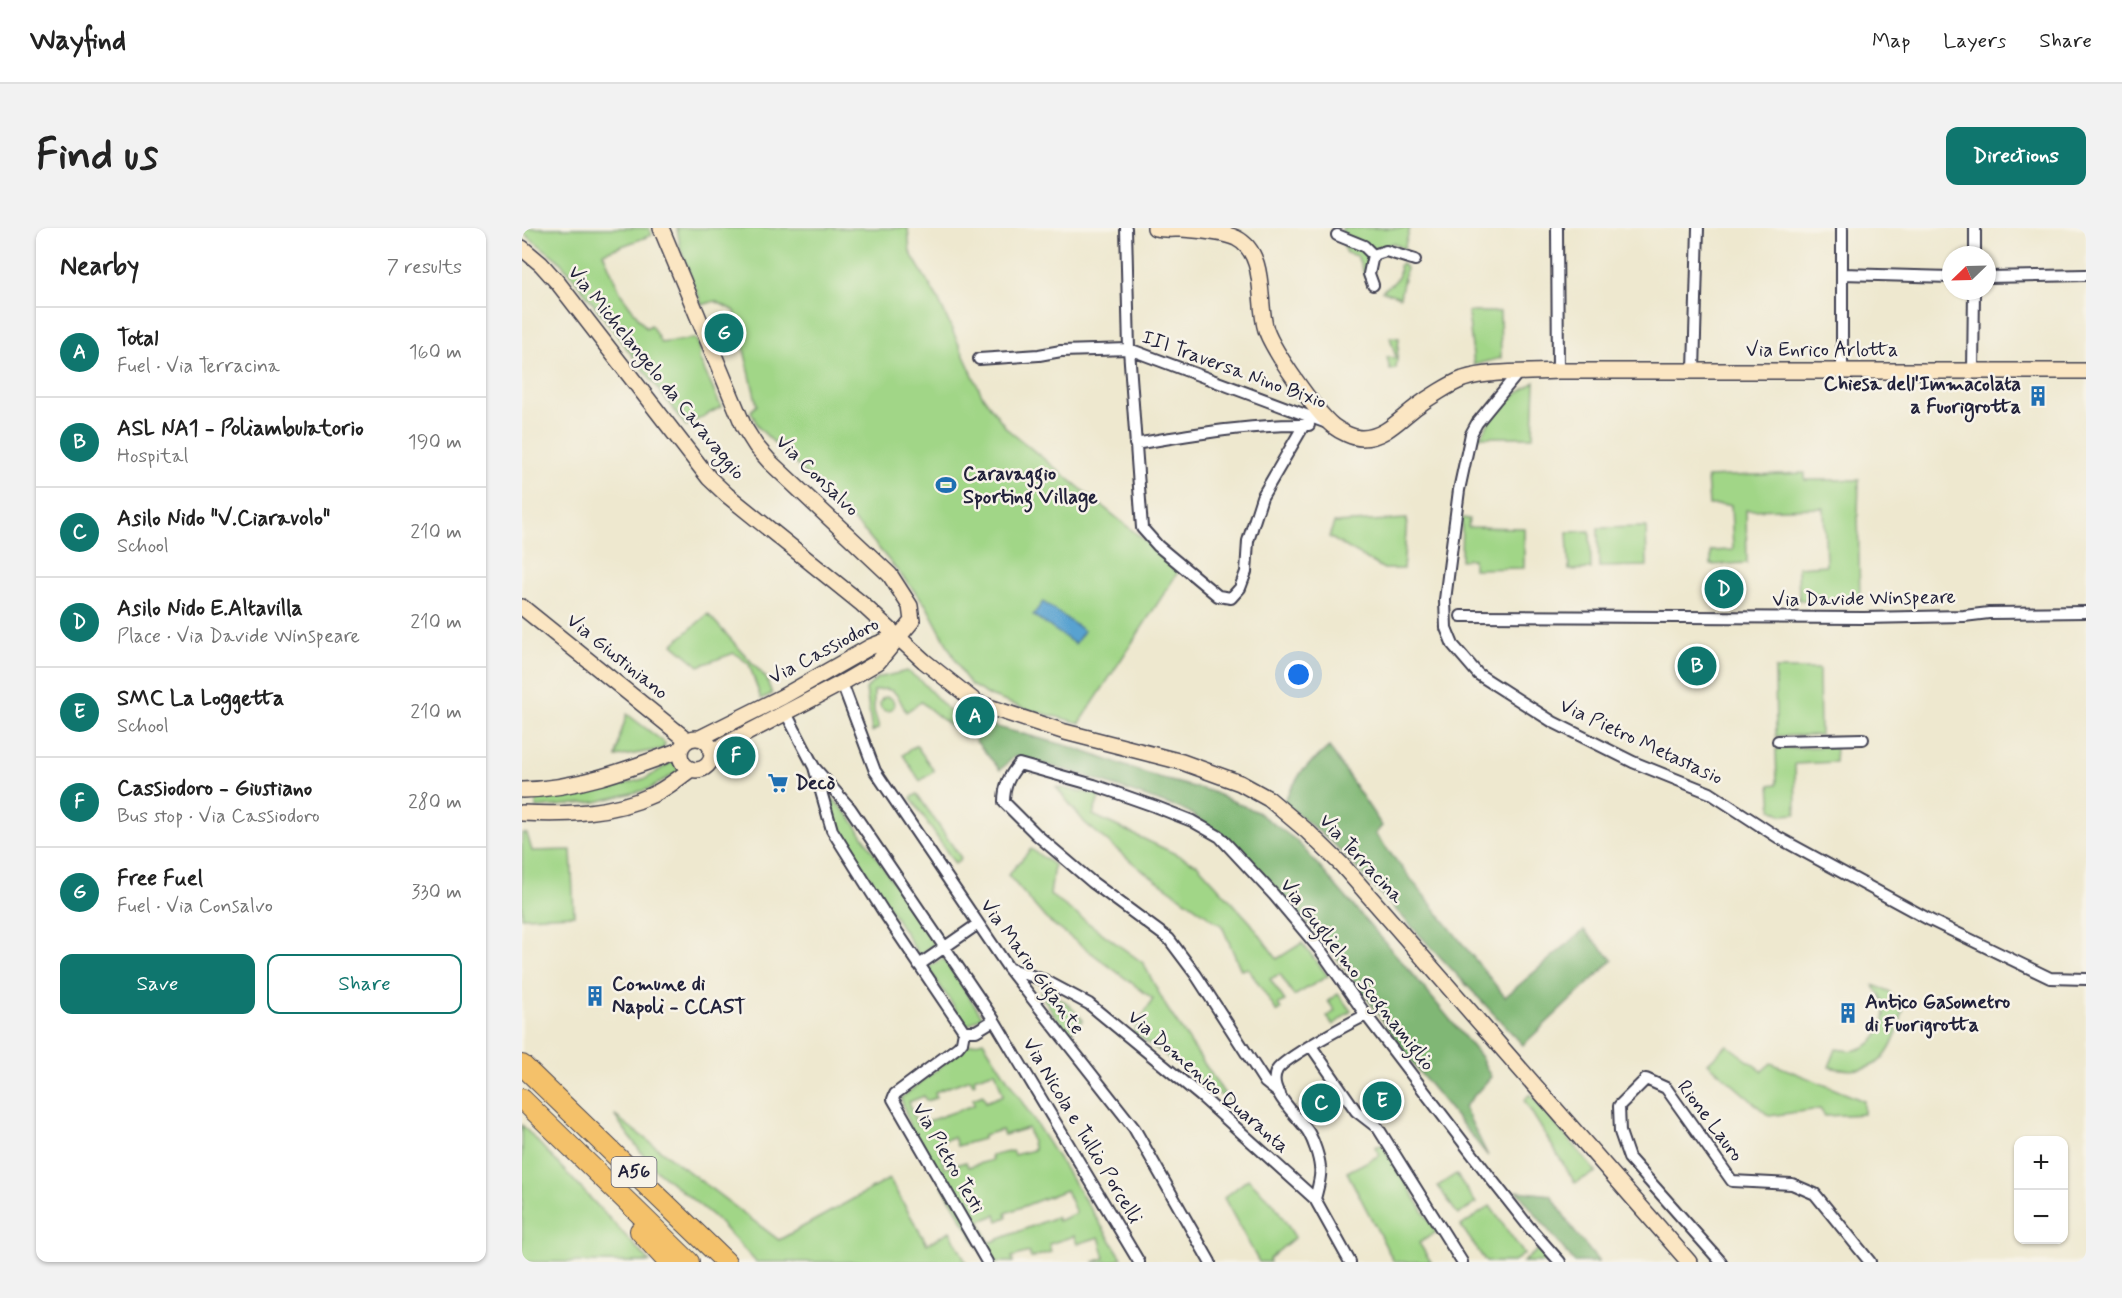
<!DOCTYPE html>
<html lang="en">
<head>
<meta charset="utf-8">
<style>
	body { margin:0; font-family:Mynerve,sans-serif; background:#f2f2f2; color:#222 }
	.controls { position:absolute; right:18px; bottom:18px; display:grid; overflow:hidden; border-radius:12px; box-shadow:0 2px 4px #0004 }
	.controls button { width:54px; height:54px; display:grid; place-items:center; padding:0; border:0; border-bottom:2px solid #e0e0e0; background:#fff; color:#222; font:30px sans-serif }
	.compass { position:absolute; left:1420px; top:18px; width:54px; height:54px; border-radius:50%; background:#fff; box-shadow:0 2px 4px #0004; rotate:247deg }
	.you { position:absolute; left:777px; top:447px; width:21px; height:21px; margin:-15px; border:4px solid #fff; border-radius:50%; background:#1a73e8; box-shadow:0 0 0 9px #1a73e833 }
	.badge { display:grid; place-items:center; width:39px; height:39px; border-radius:50%; background:#0f766e; color:#fff; font-size:20px; font-weight:700 }
	.pin { position:absolute; translate:-50% -50%; border:3px solid #fff; box-shadow:0 2px 6px #0006 }
	.list { margin:0; padding:0; list-style:none }
	h2 { display:flex; justify-content:space-between; align-items:center; height:78px; margin:0; padding:0 24px; font-size:26px }
	h2 small { font-size:20px; font-weight:400; color:#767676 }
	.list li { display:grid; grid-template-columns:39px 1fr auto; gap:18px; align-items:center; box-sizing:border-box; height:90px; padding:0 24px; border-top:2px solid #e0e0e0 }
	.list b { display:block; font-size:22px; white-space:nowrap }
	.list p { margin:0; font-size:20px; white-space:nowrap; color:#767676 }
	.list em { font-size:20px; font-style:normal; color:#767676 }
	.actions { display:flex; gap:12px; padding:18px 24px }
	.actions a { flex:1; padding:14px 0; border:2px solid #0f766e; border-radius:12px; text-align:center; font-size:21px; color:#0f766e }
	.actions .main { background:#0f766e; color:#fff }
	.map { position:relative; flex:none; width:1564px; height:1034px; overflow:hidden; border-radius:12px }
	header { display:flex; align-items:center; gap:36px; box-sizing:border-box; height:84px; padding:0 30px; background:#fff; border-bottom:2px solid #e0e0e0 }
	header strong { font-size:28px }
	nav { display:flex; gap:33px; margin-inline-start:auto; font-size:21px }
	.intro { display:flex; align-items:center; justify-content:space-between; box-sizing:border-box; height:144px; padding:0 36px }
	h1 { margin:0; font-size:42px }
	.button { padding:15px 27px; border-radius:12px; background:#0f766e; color:#fff; font-size:21px; font-weight:700 }
	main { display:flex; gap:36px; padding:0 36px }
	aside { flex:1; background:#fff; border-radius:12px; box-shadow:0 2px 4px #0004 }
	.map>svg:first-child { display:block }
	.green { fill:#a1d687; stroke:#627c61; stroke-width:1.5; fill-rule:evenodd }
	.forest { fill:#80b774; stroke:#516c58; stroke-width:1.5 }
	.water { fill:#58a2d0; stroke:#3d6286; stroke-width:1.5 }
	.lines { fill:none; stroke-linecap:round; stroke-linejoin:round }
	.street-casing { stroke:#414051; stroke-width:14 }
	.secondary-casing { stroke:#414051; stroke-width:18 }
	.highway-casing { stroke:#414051; stroke-width:22 }
	.street { stroke:#fff; stroke-width:10 }
	.secondary { stroke:#fbe6c3; stroke-width:15 }
	.highway { stroke:#f4c16a; stroke-width:20 }
	.labels { text-anchor:middle; dominant-baseline:central; stroke-width:5; stroke-linejoin:round; paint-order:stroke }
	.shield { fill:#f7f3e8; stroke:#62616f; stroke-width:1.5 }
	.shield-label { font-size:18px; font-weight:bold; fill:#22223b }
	.street-label { font-size:20px; fill:#22223b; stroke:#f7f3e8 }
	.poi-label { font-size:20px; font-weight:bold; fill:#22223b; stroke:#f7f3e8; text-anchor:start }
</style>
</head>
<body>
<header>
<strong>Wayfind</strong>
<nav><a>Map</a><a>Layers</a><a>Share</a></nav>
</header>
<div class="intro"><h1>Find us</h1><a class="button">Directions</a></div>
<main>
<aside>
<h2>Nearby<small>7 results</small></h2>
<ul class="list">
<li><span class="badge">A</span><div><b>Total</b><p>Fuel · Via Terracina</p></div><em>160 m</em></li>
<li><span class="badge">B</span><div><b>ASL NA1 - Poliambulatorio</b><p>Hospital</p></div><em>190 m</em></li>
<li><span class="badge">C</span><div><b>Asilo Nido &quot;V.Ciaravolo&quot;</b><p>School</p></div><em>210 m</em></li>
<li><span class="badge">D</span><div><b>Asilo Nido E.Altavilla</b><p>Place · Via Davide Winspeare</p></div><em>210 m</em></li>
<li><span class="badge">E</span><div><b>SMC La Loggetta</b><p>School</p></div><em>210 m</em></li>
<li><span class="badge">F</span><div><b>Cassiodoro - Giustiano</b><p>Bus stop · Via Cassiodoro</p></div><em>280 m</em></li>
<li><span class="badge">G</span><div><b>Free Fuel</b><p>Fuel · Via Consalvo</p></div><em>330 m</em></li>
</ul>
<div class="actions"><a class="main">Save</a><a>Share</a></div>
</aside>
<div class="map">
<svg width="1564" height="1034" viewBox="0 0 1564 1034">
	<rect width="100%" height="100%" fill="#f7f3e8"/>
	<filter id="ink" filterUnits="userSpaceOnUse"><feTurbulence type="fractalNoise" baseFrequency=".0167" numOctaves="2"/><feDisplacementMap in="SourceGraphic" scale="12" xChannelSelector="R" yChannelSelector="G"/><feConvolveMatrix kernelMatrix="1 2 1 2 8 2 1 2 1" color-interpolation-filters="sRGB"/></filter>
	<filter id="wash" filterUnits="userSpaceOnUse"><feTurbulence type="fractalNoise" baseFrequency=".008" numOctaves="4" result="noise"/><feDisplacementMap in="SourceGraphic" scale="24" xChannelSelector="R" yChannelSelector="G"/><feGaussianBlur stdDeviation="1.35" result="paint"/><feColorMatrix in="noise" values="0 0 0 0 0 0 0 0 0 0 0 0 0 0 0 0 0 1.4 0 .05"/><feComposite in="paint" operator="in"/></filter>
	<g filter="url(#wash)">
		<rect width="100%" height="100%" fill="#eee8cf"/>
		<path class="green" d="M0 0H127L130 7 81 25 99 66 124 100 129 97 139 115C150 113 160 113 172 110 178 115 179 122 177 130L199 179 164 198 47 44 35 31 0 4Z
			M155 0H386L388 24 416 71 460 167 485 201 658 341 558 495 504 481 468 468 449 457 441 446 404 377 344 305 236 199 229 183 235 177 213 83 193 73 180 77 159 23Z
			M820 0H888L882 21 872 15 852 21 820 5Z
			M823 14 845 25 846 35 844 50 835 28 824 25 822 19Z
			M880 35 884 40 878 69 860 63C870 55 880 52 877 38Z
			M946 84H978L979 130 952 137Z
			M868 109 877 110 874 141 868 142 865 129 874 130Z
			M1013 154 1011 209H953L960 206 976 179Z
			M1283 245V252H1337L1336 286 1338 373 1277 372 1276 339 1304 337 1302 280 1224 282 1225 335 1189 337V323L1211 322 1209 277H1187L1185 249Z
			M940 290 947 291 946 299 1002 300V340L951 341V331L939 332Z
			M885 291 881 341H862L807 309 812 295Z
			M1124 299 1125 338 1077 339 1076 300Z
			M1068 303 1069 341 1047 342 1045 304Z
			M186 386 244 450 250 466 239 471 227 436 212 425 177 438 151 416Z
			M1253 441H1297L1298 507 1254 508Z
			M385 443 399 453 432 488 453 501 442 509 399 474 384 484C375 467 374 457 352 463V483L357 500 350 504 344 461 355 450Z
			M358 476a7 7 0 1 1 14 0a7 7 0 1 1-14 0Z
			M105 486 143 515 141 521 94 529 98 508Z
			M394 517 412 543 398 553 381 527Z
			M1314 518 1313 534 1273 536 1274 586 1260 587 1250 581 1248 557 1255 556 1254 521Z
			M151 533 157 543 127 561 74 574 14 580V570L88 560 125 550Z
			M534 559 578 567 571 587 675 636 729 695 755 731 780 715 806 748 772 768 758 746 748 751 763 773 756 776 759 781 755 784 726 740 719 742 700 698 616 639 563 595Z
			M303 562 329 590 412 716 397 727 317 600Z
			M395 566 439 630 433 636 389 570Z
			M0 605 5 606 10 623 49 622 52 687 0 689Z
			M509 621 532 637 528 667 621 735 645 780 708 874 611 804 631 771 524 691 486 647Z
			M421 730 460 788 445 798 406 740Z
			M1351 757 1367 763 1381 782C1371 828 1357 850 1307 839L1314 821C1320 822 1327 824 1333 822 1357 817 1369 791 1359 769 1358 765 1353 761 1351 757Z
			M522 762 544 774 561 792 546 807 518 765Z
			M816 766 829 783 811 797 805 789 813 783 806 773Z
			M461 813 600 1030 590 1034H571L583 1030 577 1009 555 1016 552 1008 527 1016 529 1024 509 1030 507 1024 490 1029 491 1034H465L390 906 379 870 446 817ZM473 843 481 867 464 874 461 867 451 871 452 877 395 897 387 874 402 868 404 873 414 870 413 864 448 851 451 856 453 855 452 850ZM506 900 512 922 492 927 490 923 469 928 470 932 446 939 444 934 422 940 416 914 432 909 435 918 461 911V907L480 902 482 907ZM544 962 554 985 536 993 534 989 467 1015 458 993 474 987 476 993 485 989 484 985Z
			M1205 817 1240 843 1249 835 1342 873V886L1303 888 1298 881 1247 888 1186 835Z
			M1008 866 1074 944 1053 955 1002 872Z
			M92 887 257 1012 367 951 405 1016 428 1003 444 1034H234L192 989 129 938Z
			M0 897 128 1034H0Z
			M860 916 914 1004 897 1015 909 1034H872L825 944 858 927 853 919Z
			M934 946 954 975 936 987 916 958Z
			M726 951 752 976 773 1009 747 1031 748 1034H737L702 970Z
			M968 978 1002 1026 991 1034H964L939 998Z
			M1017 1021 1028 1034H1001Z"/>
		<path class="forest" d="M471 498 546 518 637 550 688 563 735 584 775 613 888 743 958 828 969 849 942 879 966 928 894 840 848 774 806 719 715 617 665 583 558 546 493 528 478 542 453 512 457 505Z
			M807 519 860 598 853 606 983 769 1062 702 1091 732 1001 817 811 615 761 574 780 543Z
			M995 963 1029 967 1052 1003 1077 1034H1052Z"/>
		<path class="water" d="M521 374 562 403 553 416 511 387Z"/>
	</g>
	<g filter="url(#ink)">
		<g class="lines">
			<g class="street-casing">
				<path id="street" d="M604 0 607 121 620 300 636 318 696 368 709 370 718 360 724 344 726 313 740 269 782 197
					M1035 0 1036 143
					M1320 0V143
					M815 7 842 18 851 27
					M1453 27V0
					M1320 46 1429 49
					M1465 49 1564 47
					M851 57 847 46 851 27 864 23 893 32
					M457 131 517 127 539 123 607 121 805 195
					M1172 143 1176 0
					M1451 143 1452 63
					M996 145 955 195 949 206 937 262 923 372 924 400 931 417 956 446 1031 494 1111 534 1188 565 1257 610 1408 692 1528 750 1564 751
					M613 216C671 206 728 196 787 197
					M939 388 1342 390 1442 388 1467 385 1564 384
					M320 455 353 543 487 741 612 900 688 1034
					M264 485 292 539 310 602 361 683 442 803
					M1256 513 1341 511
					M292 539 328 580 472 792 617 1034
					M397 737 456 696
					M488 741 522 752 567 776 681 870 793 971 828 1034
					M442 803 440 814 436 819 373 866 371 871 465 1034
					M442 803H454L472 792
					M789 818 834 883 856 900 940 1034
					M758 866 743 854 674 747 647 711 570 654 515 607 482 574C482 558 487 548 497 536L572 557 632 578 670 593 698 609 752 667 799 723 844 787 970 952 1007 999 1038 1034
					M793 971C795 962 800 948 798 939 797 929 792 914 787 905 778 889 743 863 755 842 762 830 828 795 844 787
					M1199 1034 1107 930 1098 904 1097 878 1124 851 1144 860 1210 953 1270 956 1293 966 1348 1034"/>
			</g>
			<g class="secondary-casing">
				<path id="secondary" d="M139 0 222 199 234 218 248 234 368 347 388 378 390 393 356 434 320 455 189 524
					M633 0C642 2 651 1 660 1 674 2 701 4 714 10 746 26 735 75 744 102 752 124 793 183 811 198 819 204 831 210 840 210 862 210 878 191 894 179 906 170 928 156 941 151 969 142 1007 145 1036 143H1564
					M0 20 19 36 36 55 187 250 205 267 340 376 402 433 455 475 543 504 660 534 718 555 747 571 786 604 820 637 1167 1034
					M0 379 165 512
					M178 510 260 469 348 419 376 408
					M158 526a16 16 0 1 1 32 0a16 16 0 1 1-32 0Z
					M0 562C55 561 107 541 158 522
					M0 585C43 587 91 586 130 567 144 561 157 550 169 541"/>
			</g>
			<g class="highway-casing">
				<path id="highway" d="M0 837 204 1034
					M0 871 167 1034
					M118 1003 146 1034"/>
			</g>
			<use href="#street" class="street"/>
			<use href="#secondary" class="secondary"/>
			<use href="#highway" class="highway"/>
		</g>
	</g>
	<defs>
		<g id="building-bare" transform="scale(1.62)"><path d="M-4-6H4V6H1V3H-1V6H-4ZM-2.5-4.3h1.7v1.8h-1.7ZM.8-4.3h1.7v1.8H.8ZM-2.5-1h1.7V.8h-1.7ZM.8-1h1.7V.8H.8Z" fill="#1f6fb2" stroke="#f7f3e8" stroke-width="2.5" paint-order="stroke"/></g>
		<g id="stadium-bare" transform="scale(1.62)"><path d="M0-5a6.5 5 0 1 0 0 10a6.5 5 0 1 0 0-10ZM-3.5-1.8h7v3.6h-7Z" fill="#1f6fb2" stroke="#f7f3e8" stroke-width="2.5" paint-order="stroke"/></g>
		<g id="supermarket-bare" transform="scale(1.62)"><path d="M-6-5.5h2.5l.6 2H6L4.5 2H-2.5L-4.4-4H-6ZM-1.5 3.2a1.3 1.3 0 1 0 .1 0ZM3 3.2a1.3 1.3 0 1 0 .1 0Z" fill="#1f6fb2" stroke="#f7f3e8" stroke-width="2.5" paint-order="stroke"/></g>
	</defs>
	<g fill-rule="evenodd">
		<use href="#building-bare" x="1516" y="168"/>
		<use href="#stadium-bare" x="424" y="257"/>
		<use href="#supermarket-bare" x="256" y="555"/>
		<use href="#building-bare" x="73" y="768"/>
		<use href="#building-bare" x="1326" y="785"/>
	</g>
	<g class="labels">
		<rect class="shield" x="89.5" y="929" width="45" height="30" rx="4.5"/>
		<g class="shield-label">
			<text x="112" y="944">A56</text>
		</g>
		<g class="street-label">
			<text x="1300" y="122">Via Enrico Arlotta</text>
			<text transform="translate(712 142) rotate(20)">III Traversa Nino Bixio</text>
			<text transform="translate(134 145) rotate(51)">Via Michelangelo da Caravaggio</text>
			<text transform="translate(295 248) rotate(44)">Via Consalvo</text>
			<text transform="translate(1342 371) rotate(-1)">Via Davide Winspeare</text>
			<text transform="translate(302 423) rotate(-28)">Via Cassiodoro</text>
			<text transform="translate(95 429) rotate(39)">Via Giustiniano</text>
			<text transform="translate(1119 514) rotate(25)">Via Pietro Metastasio</text>
			<text transform="translate(839 631) rotate(47)">Via Terracina</text>
			<text transform="translate(510 739) rotate(54)">Via Mario Gigante</text>
			<text transform="translate(835 747) rotate(52)">Via Guglielmo Scognamiglio</text>
			<text transform="translate(686 854) rotate(41)">Via Domenico Quaranta</text>
			<text transform="translate(1188 893) rotate(53)">Rione Lauro</text>
			<text transform="translate(560 903) rotate(59)">Via Nicola e Tullio Porcelli</text>
			<text transform="translate(426 930) rotate(60)">Via Pietro Testi</text>
		</g>
		<g class="poi-label">
			<text x="1499" y="156" text-anchor="end">Chiesa dell'Immacolata<tspan x="1499" dy="23">a Fuorigrotta</tspan></text>
			<text x="441" y="246">Caravaggio<tspan x="441" dy="23">Sporting Village</tspan></text>
			<text x="273" y="555">Decò</text>
			<text x="90" y="756">Comune di<tspan x="90" dy="23">Napoli - CCAST</tspan></text>
			<text x="1343" y="774">Antico Gasometro<tspan x="1343" dy="23">di Fuorigrotta</tspan></text>
		</g>
	</g>
</svg>
<div class="controls">
<button>+</button>
<button>−</button>
</div>
<svg class="compass" viewBox="-18 -18 36 36"><path d="M0-13l5 13h-10z" fill="#e53935"/><path d="M0 13l5-13h-10z" fill="#767676"/></svg>
<div class="you"></div>
<div class="pin badge" style="left:453px;top:488px">A</div>
<div class="pin badge" style="left:1175px;top:438px">B</div>
<div class="pin badge" style="left:799px;top:875px">C</div>
<div class="pin badge" style="left:1202px;top:361px">D</div>
<div class="pin badge" style="left:860px;top:873px">E</div>
<div class="pin badge" style="left:214px;top:528px">F</div>
<div class="pin badge" style="left:202px;top:105px">G</div>
</div>
</main>
</body>
</html>
